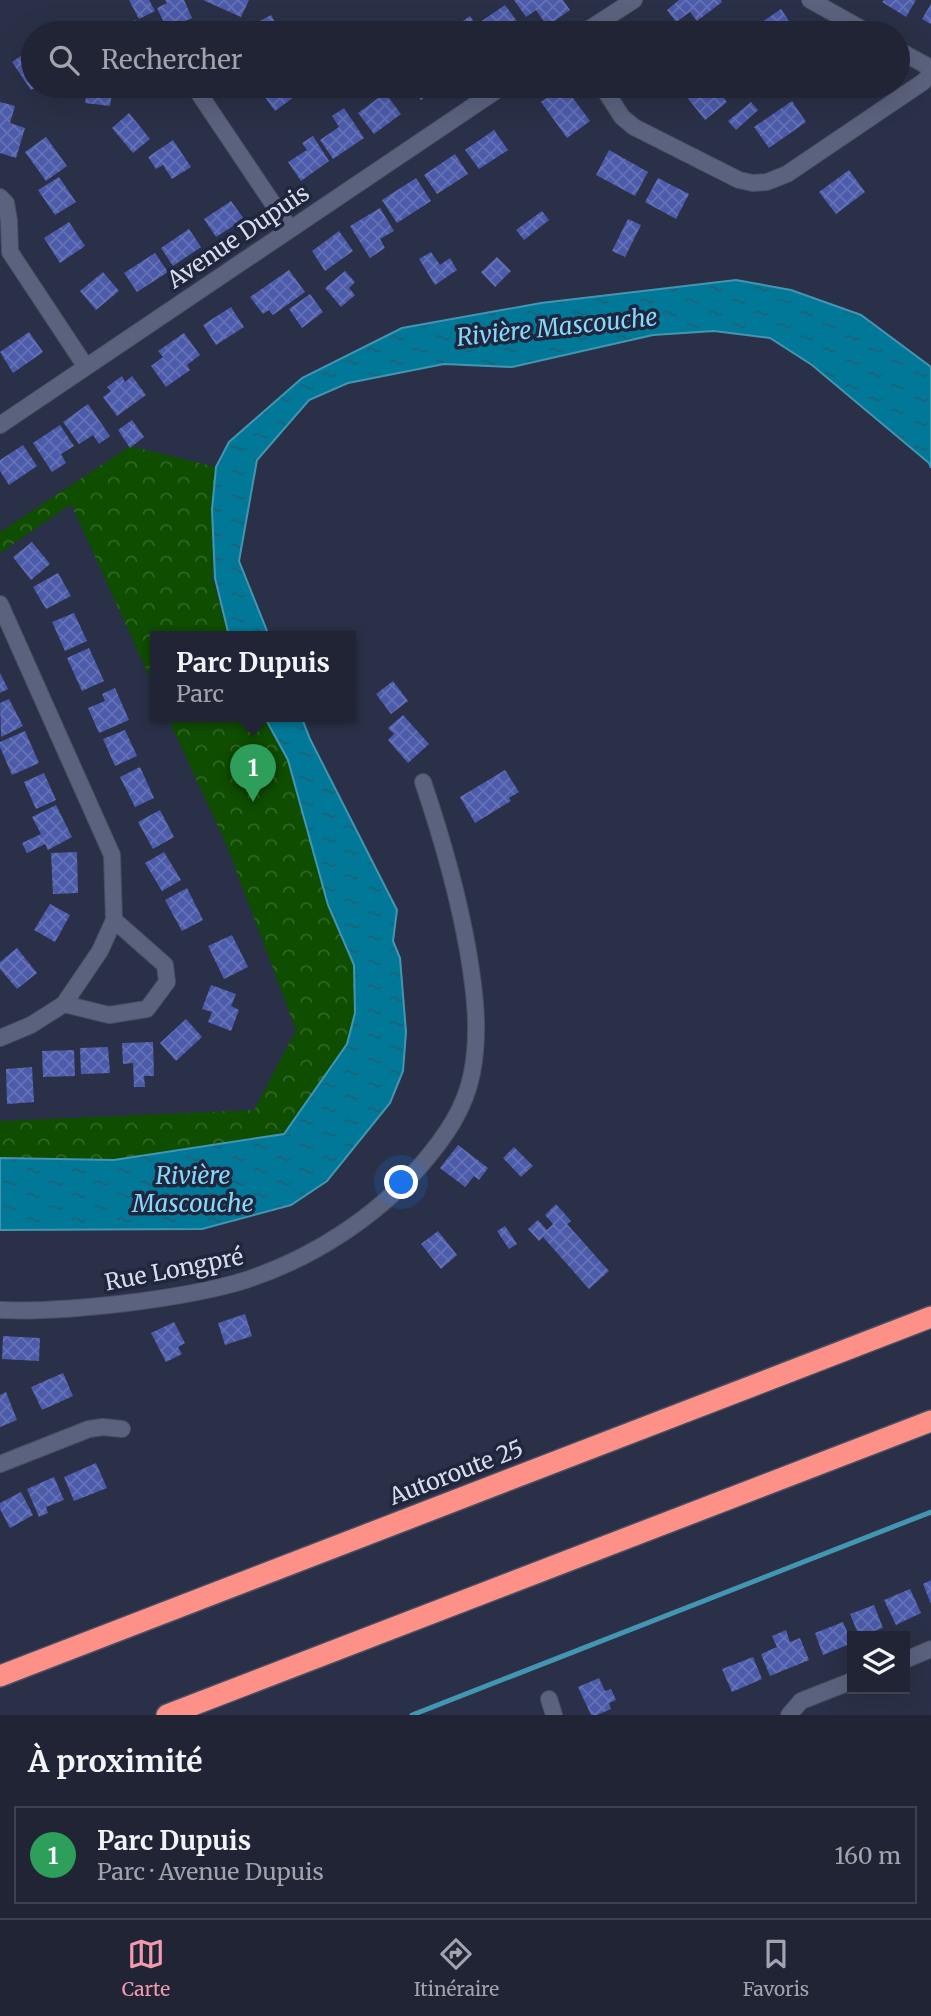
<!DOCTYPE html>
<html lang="fr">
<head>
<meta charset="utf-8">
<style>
	body { margin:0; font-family:Merriweather,serif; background:#2d3041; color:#f1f3f6 }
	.controls { position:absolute; right:21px; bottom:21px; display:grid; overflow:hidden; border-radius:0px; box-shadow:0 7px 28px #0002 }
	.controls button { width:63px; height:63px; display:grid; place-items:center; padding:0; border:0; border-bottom:2px solid #3d4150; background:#202435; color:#f1f3f6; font:35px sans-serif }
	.you { position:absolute; left:402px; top:1183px; width:24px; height:24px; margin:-18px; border:5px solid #fff; border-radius:50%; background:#1a73e8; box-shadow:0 0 0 10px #1a73e833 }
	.badge { display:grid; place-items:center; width:46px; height:46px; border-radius:50%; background:#f29aae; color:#fff; font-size:23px; font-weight:700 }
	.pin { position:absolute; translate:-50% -58px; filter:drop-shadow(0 2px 4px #0008) }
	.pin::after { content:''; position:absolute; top:37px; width:24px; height:21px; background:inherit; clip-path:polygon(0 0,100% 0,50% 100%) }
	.popup { position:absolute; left:150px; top:631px; width:206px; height:91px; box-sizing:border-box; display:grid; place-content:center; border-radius:0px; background:#202435; filter:drop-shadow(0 2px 5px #0005); font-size:23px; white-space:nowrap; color:#a2a4ad }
	.popup b { font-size:26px; color:#f1f3f6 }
	.popup::after { content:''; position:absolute; left:50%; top:100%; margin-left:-14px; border:14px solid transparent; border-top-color:#202435 }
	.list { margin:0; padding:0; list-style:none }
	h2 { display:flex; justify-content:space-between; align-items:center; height:91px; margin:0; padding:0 28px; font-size:30px }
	h2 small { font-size:23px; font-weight:400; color:#a2a4ad }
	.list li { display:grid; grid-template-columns:46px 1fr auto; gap:21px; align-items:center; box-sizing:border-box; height:98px; margin:0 14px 14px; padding:0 14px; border:2px solid #3d4150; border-radius:0px }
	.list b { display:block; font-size:26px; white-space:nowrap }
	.list p { margin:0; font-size:23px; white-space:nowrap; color:#a2a4ad }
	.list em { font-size:23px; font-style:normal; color:#a2a4ad }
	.icon { flex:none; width:38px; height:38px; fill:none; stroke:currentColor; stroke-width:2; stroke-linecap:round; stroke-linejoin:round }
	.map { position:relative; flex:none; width:931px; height:1715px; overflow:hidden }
	.search { position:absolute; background:#202435; box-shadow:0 7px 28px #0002; left:21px; right:21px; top:21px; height:77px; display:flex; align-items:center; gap:18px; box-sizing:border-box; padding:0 24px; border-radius:38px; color:#a2a4ad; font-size:26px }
	.sheet { height:203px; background:#202435 }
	nav { display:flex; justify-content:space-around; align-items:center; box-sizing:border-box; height:98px; border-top:2px solid #3d4150; background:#202435; font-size:19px; color:#a2a4ad }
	nav a { display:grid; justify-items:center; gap:4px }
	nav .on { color:#f29aae }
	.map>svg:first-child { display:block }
	.forest { fill:url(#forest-crowns) }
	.water { fill:url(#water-ripples); stroke:#4296b2; stroke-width:2 }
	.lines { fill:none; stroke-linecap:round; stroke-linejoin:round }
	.stream { stroke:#4296b2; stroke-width:5 }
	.building { fill:url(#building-cross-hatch) }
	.minor-casing { stroke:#494e63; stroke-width:18 }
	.highway-casing { stroke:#494e63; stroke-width:24 }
	.minor { stroke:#5b627d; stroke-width:16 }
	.highway { stroke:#fd9087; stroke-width:21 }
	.labels { text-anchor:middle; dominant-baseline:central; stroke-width:7; stroke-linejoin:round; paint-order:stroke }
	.street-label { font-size:23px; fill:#d8dded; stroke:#20263d }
	.water-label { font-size:24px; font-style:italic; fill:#85d9fa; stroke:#20263d }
</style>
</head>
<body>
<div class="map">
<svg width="931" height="1715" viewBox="0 0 931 1715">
	<defs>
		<pattern id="forest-crowns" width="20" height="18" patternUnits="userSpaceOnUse" patternTransform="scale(1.75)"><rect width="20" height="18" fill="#0f4d00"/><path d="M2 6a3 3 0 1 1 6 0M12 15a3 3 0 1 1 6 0" fill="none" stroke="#316626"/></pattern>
		<pattern id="water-ripples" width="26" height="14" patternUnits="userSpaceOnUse" patternTransform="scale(1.75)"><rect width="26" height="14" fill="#027899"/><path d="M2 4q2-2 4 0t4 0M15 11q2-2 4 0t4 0" fill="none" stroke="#1b6278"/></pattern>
		<pattern id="building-cross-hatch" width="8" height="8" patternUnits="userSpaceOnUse" patternTransform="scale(1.75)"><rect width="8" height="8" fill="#4c5baa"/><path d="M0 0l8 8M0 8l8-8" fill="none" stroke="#6572b6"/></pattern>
	</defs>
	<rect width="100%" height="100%" fill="#2a3047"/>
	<path class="forest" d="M130 446 216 467 212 510 213 580 229 636H155V689L71 504 0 553V532Z
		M167 716H264L288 760 328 905 354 964 355 1013 346 1046 284 1134 114 1160 0 1158V1121L254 1110 296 1030 226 844Z"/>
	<path class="water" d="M736 280 791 290 861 315 931 367V468L929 463 812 365 770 338 714 331 653 335 512 367 444 364 348 383 309 400 257 460 239 561 269 636H229L215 578 212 510 216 467 229 442 302 378 402 328 541 303Z
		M264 716H301L310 739 397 910 393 941 400 958 406 1032 403 1071 390 1103 327 1181 291 1205 202 1229 0 1230V1158L114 1160 284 1134 347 1044 355 1013 354 965 328 905 288 760Z"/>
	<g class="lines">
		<path class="stream" d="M412 1715 931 1512"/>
	</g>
	<path class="building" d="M129 0H149L155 11 139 19Z
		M165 0H184L192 18 167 29 157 8 167 3Z
		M203 0H249L241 17Z
		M514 0H563L570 10 547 26 536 10 526 17Z
		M679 0H721L722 2 697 21 690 12 676 22 667 10Z
		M884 0H916L906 17 882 2Z
		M931 4V24L922 19Z
		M505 5 524 31 520 33H459L454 27 470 16 476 25Z
		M781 9 797 33H761L756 26Z
		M271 15 281 33H254L250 26Z
		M135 20 150 33H123Z
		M662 23 669 33H641L650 27 652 30Z
		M33 48V86H38L31 90 12 62Z
		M88 86H113L110 106 85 103Z
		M257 86H285L294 97 275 111Z
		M411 86H441L421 100Z
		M564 86 590 121 567 138 541 102Z
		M678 86H714L727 102 705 120Z
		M838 86H858L847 96Z
		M385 93 401 114 374 134 358 113Z
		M792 101 806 122 769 148 754 127Z
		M0 102 15 106 10 123 25 128 16 158 0 153Z
		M751 102 758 110 736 130 728 121Z
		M344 108 364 138 333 159 320 140 339 127 332 116Z
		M129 113 150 139 133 153 112 128Z
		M494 130 508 150 479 169 465 150Z
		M313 136 329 161 301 181 288 162 307 150 302 143Z
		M46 137 67 166 46 181 25 152Z
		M173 140 191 167 172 179 163 165 156 169 148 157Z
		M609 150 648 172 635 196 596 175Z
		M455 154 468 174 437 194 424 175Z
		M849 170 865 192 836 214 819 192Z
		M59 177 76 202 55 215 38 190Z
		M416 178 431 201 397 223 382 200Z
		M658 178 689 194 676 219 645 202Z
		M231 201 244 219 216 237 204 219Z
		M380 208 394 231 380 239 385 248 370 258 350 226Z
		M542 211 549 220 524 240 516 230Z
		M628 219 641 225 625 257 612 251Z
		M69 222 85 246 60 263 44 238Z
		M189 229 201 247 173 266 161 248Z
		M339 231 353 251 325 271 312 251Z
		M431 252 440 265 450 258 457 270 435 285 419 259Z
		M155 253 168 272 137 292 124 273Z
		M497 257 511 271 495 287 481 272Z
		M289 270 305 292 273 315 269 310 263 314 250 297Z
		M345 271 355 282 349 288 355 295 341 307 325 288Z
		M103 272 119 291 96 310 80 291Z
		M310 294 323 312 302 328 289 309Z
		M231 307 244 327 216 345 203 325Z
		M29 332 43 352 13 373 0 352Z
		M184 333 200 355 187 365 190 370 166 387 151 366 163 357 158 351Z
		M122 376 125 382 132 376 146 395 117 416 103 397 111 391 107 387Z
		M88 404 110 436 99 444 93 435 79 444 63 422Z
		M132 420 144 437 130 448 118 430Z
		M60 425 74 446 61 454 66 463 52 472 33 443Z
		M23 445 37 466 9 485 0 471V460Z
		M32 542 50 564 31 580 13 557Z
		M58 573 71 596 46 609 33 587Z
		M74 613 87 641 65 651 52 622Z
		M89 648 104 681 82 691 67 658Z
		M0 673 8 689 0 693Z
		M393 681 408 701 391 714 376 694Z
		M115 688 129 720 99 733 88 708 105 701 102 694Z
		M9 699 23 726 1 737 0 703Z
		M403 715 429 744 408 763 388 740 394 734 388 728Z
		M125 730 137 756 115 766 103 739Z
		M25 731 39 763 12 775 0 747V742Z
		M140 767 154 798 135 807 120 777Z
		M505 770 519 792 509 798 511 801 475 823 460 797Z
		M44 773 56 800 36 809 24 782Z
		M56 805 72 837 48 850 45 844 27 853 22 843 41 834 32 817Z
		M160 810 174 837 153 849 138 822Z
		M77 852 78 893 53 894 51 853Z
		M164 852 181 880 162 891 145 863Z
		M187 888 203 920 182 931 165 900Z
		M50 904 70 915 55 942 34 930Z
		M232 935 248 967 224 979 208 946Z
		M17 948 37 973 17 989 0 969V962Z
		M211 985 236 994 231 1006 239 1010 231 1031 208 1022 212 1012 202 1009Z
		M186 1019 202 1037 176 1061 160 1043Z
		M153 1042 154 1076H144L145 1087H134L133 1063 123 1064 122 1043Z
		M108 1047 110 1073 81 1074 80 1048Z
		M74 1050 75 1076 43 1077 42 1051Z
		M32 1067 34 1102 7 1104 6 1069Z
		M458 1145 488 1168 479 1180 474 1176 465 1187 440 1168Z
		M514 1147 533 1166 521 1177 503 1158Z
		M556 1204 571 1221 567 1224 609 1271 589 1289 543 1237 539 1241 528 1229 538 1220 547 1230 553 1224 545 1215Z
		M505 1226 517 1244 509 1249 497 1231Z
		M438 1231 457 1255 441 1269 421 1244Z
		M245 1314 252 1336 225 1345 218 1323Z
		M174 1322 185 1343 178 1347 182 1354 166 1362 151 1333Z
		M3 1336 40 1338 39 1361 2 1359Z
		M63 1373 73 1396 42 1410 31 1387Z
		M6 1392 17 1420 0 1427V1395Z
		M96 1463 107 1488 74 1501 64 1477Z
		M54 1477 64 1500 46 1507 48 1513 39 1517 27 1489Z
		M21 1492 33 1515 10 1528 0 1509V1503Z
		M931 1580V1604L923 1584Z
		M910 1589 921 1613 896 1625 884 1600Z
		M874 1605 883 1628 859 1636 850 1614Z
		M843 1622 852 1643 823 1655 815 1633Z
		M786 1630 790 1642 800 1638 809 1660 770 1676 761 1654 777 1647 772 1636Z
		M753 1657 762 1679 732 1692 722 1669Z
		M599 1678 605 1691 611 1689 616 1700 609 1703 611 1709 597 1715H591L578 1687Z"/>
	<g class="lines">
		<g class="minor-casing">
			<path id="minor" d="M810 0 869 33
				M583 33 634 0
				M898 50 931 68
				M194 86 290 229
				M602 86 622 117 634 127 739 180 753 183 767 182 787 174 923 82 931 74
				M0 197 6 203 9 221 10 252 86 367
				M0 425 503 86
				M0 604 112 855 114 920 100 951 64 1004 31 1025 0 1038
				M64 1004 109 1015 147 1009 167 982 165 965 114 920
				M0 1310C43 1312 85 1308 127 1303 167 1298 208 1292 246 1280 313 1258 376 1217 422 1164 445 1137 465 1109 472 1073 480 1032 475 992 468 951 458 894 442 838 423 782
				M0 1464 89 1429 103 1427 122 1429
				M905 1660 931 1649
				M549 1699 554 1715
				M789 1715 801 1701 852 1681"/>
		</g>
		<g class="highway-casing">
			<path id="highway" d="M0 1676 931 1317
				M167 1715 931 1421"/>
		</g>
		<use href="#minor" class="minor"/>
		<use href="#highway" class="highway"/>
	</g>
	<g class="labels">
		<g class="street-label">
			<text transform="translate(238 236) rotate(-34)">Avenue Dupuis</text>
			<text transform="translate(174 1269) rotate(-11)">Rue Longpré</text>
			<text transform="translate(456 1472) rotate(-21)">Autoroute 25</text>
		</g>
		<g class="water-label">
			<text transform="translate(557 327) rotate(-6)">Rivière Mascouche</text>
			<text x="193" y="1175">Rivière<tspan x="193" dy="28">Mascouche</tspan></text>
		</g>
	</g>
</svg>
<div class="controls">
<button><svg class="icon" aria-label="layers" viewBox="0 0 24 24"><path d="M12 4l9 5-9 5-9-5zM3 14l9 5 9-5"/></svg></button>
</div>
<div class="you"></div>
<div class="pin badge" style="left:253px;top:802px;background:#2e9e5b">1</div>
<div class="popup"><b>Parc Dupuis</b>Parc</div>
<div class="search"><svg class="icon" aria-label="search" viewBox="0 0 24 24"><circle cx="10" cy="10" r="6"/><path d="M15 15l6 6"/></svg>Rechercher</div>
</div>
<section class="sheet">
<h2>À proximité<small></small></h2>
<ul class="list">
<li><span class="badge" style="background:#2e9e5b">1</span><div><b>Parc Dupuis</b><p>Parc · Avenue Dupuis</p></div><em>160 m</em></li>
</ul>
</section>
<nav>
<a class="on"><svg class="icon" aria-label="map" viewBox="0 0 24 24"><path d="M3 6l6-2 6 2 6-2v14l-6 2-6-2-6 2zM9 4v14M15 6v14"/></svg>Carte</a>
<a><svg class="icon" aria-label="directions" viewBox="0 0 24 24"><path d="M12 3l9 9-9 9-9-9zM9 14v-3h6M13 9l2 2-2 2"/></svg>Itinéraire</a>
<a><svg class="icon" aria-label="saved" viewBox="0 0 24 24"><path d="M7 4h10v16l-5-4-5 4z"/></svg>Favoris</a>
</nav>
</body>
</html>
